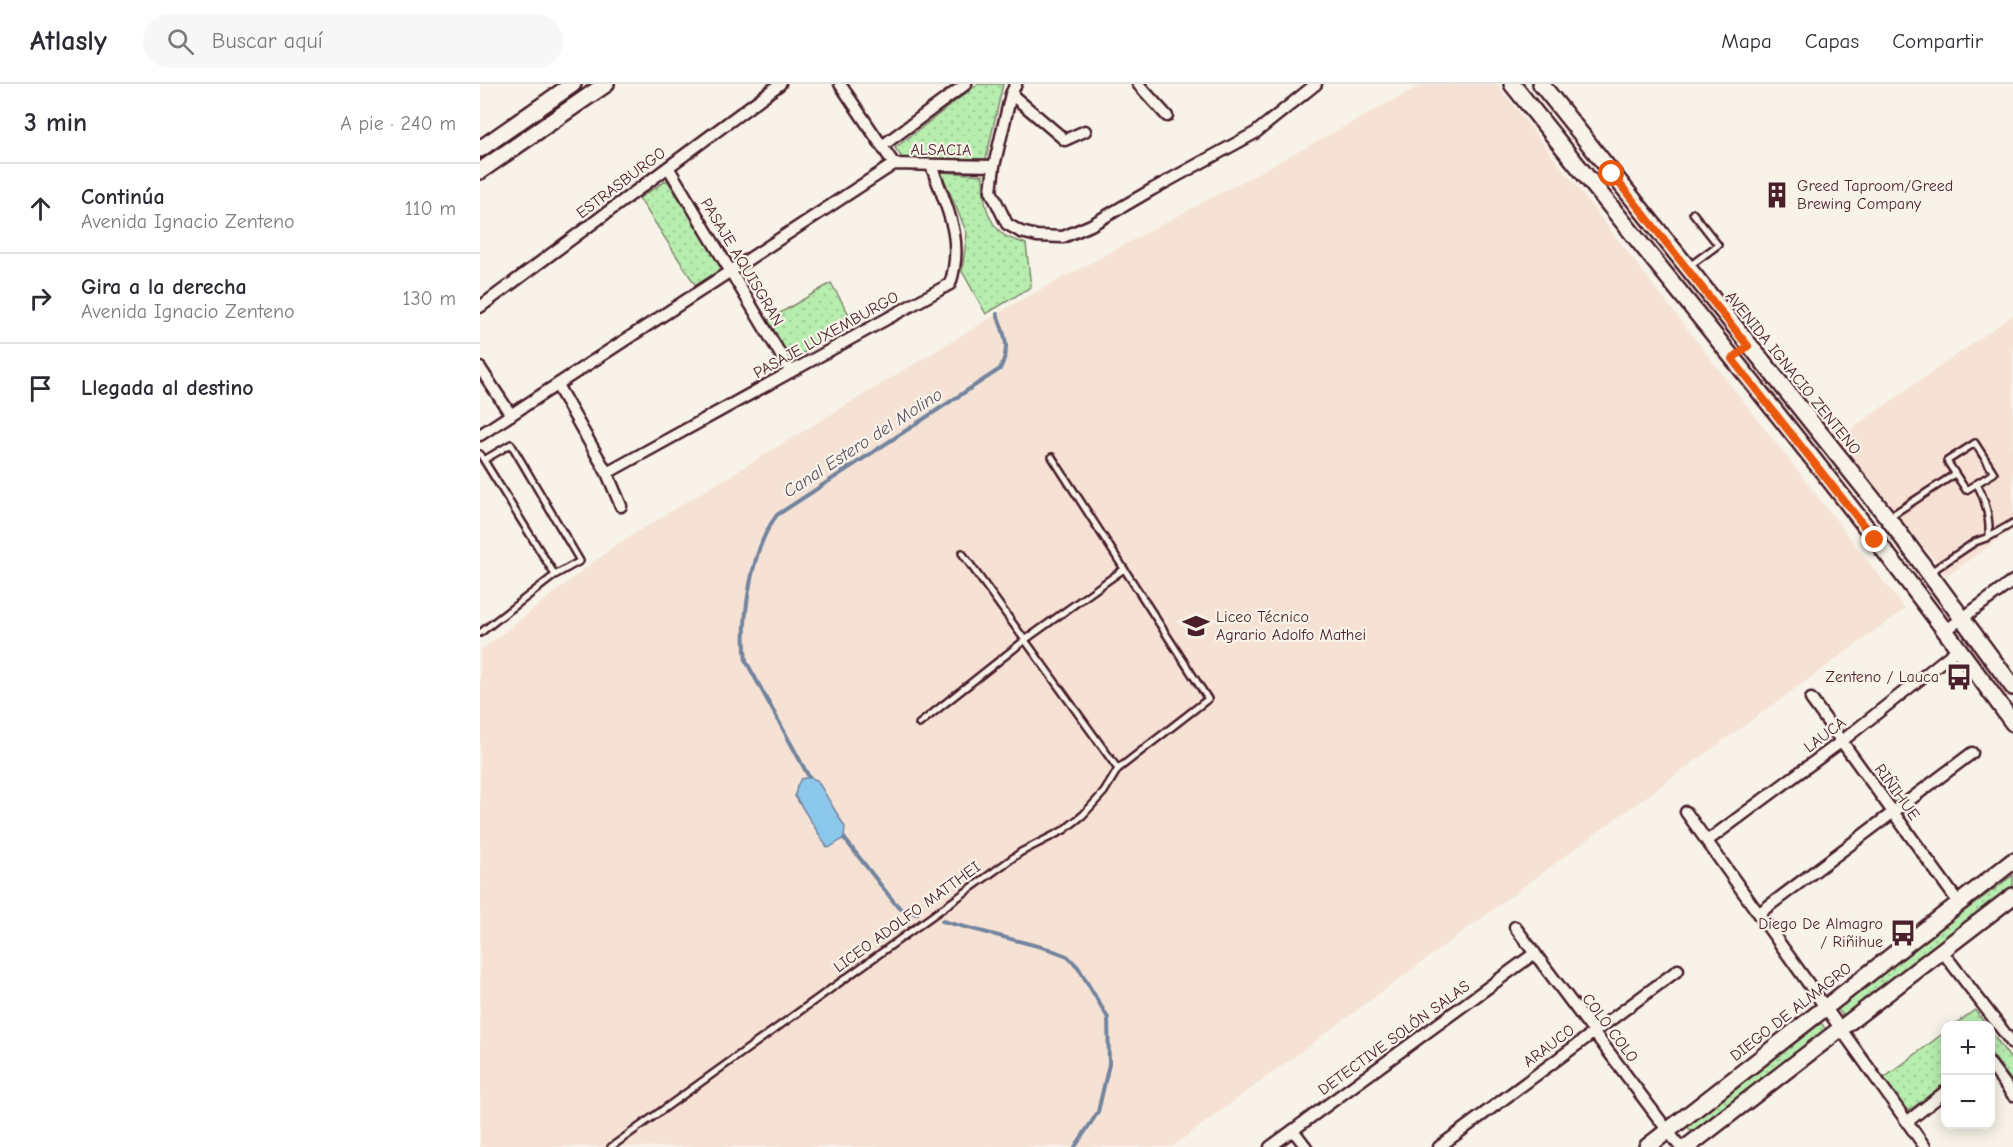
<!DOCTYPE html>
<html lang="es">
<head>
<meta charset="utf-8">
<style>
	body { margin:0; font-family:"Comic Neue",sans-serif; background:#f7f7f7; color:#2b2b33 }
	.controls { position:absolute; right:18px; bottom:18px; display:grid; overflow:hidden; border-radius:12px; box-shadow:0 3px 15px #0003 }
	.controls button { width:54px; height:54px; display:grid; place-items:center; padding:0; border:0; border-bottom:2px solid #e1e1e2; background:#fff; color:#2b2b33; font:30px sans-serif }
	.stop { position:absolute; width:18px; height:18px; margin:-14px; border:4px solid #ea580c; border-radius:50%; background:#fff }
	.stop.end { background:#ea580c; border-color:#fff; box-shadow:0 2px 6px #0008 }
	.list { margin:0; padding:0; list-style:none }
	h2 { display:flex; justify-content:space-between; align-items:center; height:78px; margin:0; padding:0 24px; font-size:26px }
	h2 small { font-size:20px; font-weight:400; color:#7c7c81 }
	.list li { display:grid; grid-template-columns:39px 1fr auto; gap:18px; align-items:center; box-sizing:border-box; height:90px; padding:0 24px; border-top:2px solid #e1e1e2 }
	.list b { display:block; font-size:22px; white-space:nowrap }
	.list p { margin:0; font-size:20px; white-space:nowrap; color:#7c7c81 }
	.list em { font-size:20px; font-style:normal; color:#7c7c81 }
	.icon { flex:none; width:33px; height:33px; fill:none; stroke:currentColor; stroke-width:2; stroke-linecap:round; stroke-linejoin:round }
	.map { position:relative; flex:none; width:1533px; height:1063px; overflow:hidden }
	header { display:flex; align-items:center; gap:36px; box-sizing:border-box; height:84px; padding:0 30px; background:#fff; border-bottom:2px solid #e1e1e2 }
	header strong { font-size:28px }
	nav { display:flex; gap:33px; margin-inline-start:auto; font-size:21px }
	.search { width:420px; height:54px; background:#f7f7f7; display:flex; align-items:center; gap:15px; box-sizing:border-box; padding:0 21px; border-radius:33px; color:#7c7c81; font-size:22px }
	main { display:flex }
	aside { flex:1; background:#fff }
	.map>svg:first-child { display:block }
	.built { fill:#f6e2d4 }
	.grass { fill:url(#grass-dots); stroke:#80866d; stroke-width:1.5 }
	.water { fill:#8cc7ec; stroke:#72849f; stroke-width:1.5 }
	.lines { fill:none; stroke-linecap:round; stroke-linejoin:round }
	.stream { stroke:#72849f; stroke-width:4 }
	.lane-casing { stroke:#4a1f2b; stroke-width:10 }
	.street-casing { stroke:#4a1f2b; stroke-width:15 }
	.secondary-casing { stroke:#4a1f2b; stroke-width:20 }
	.lane { stroke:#f7f3e8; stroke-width:5 }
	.street { stroke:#f7f3e8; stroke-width:10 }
	.secondary { stroke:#f7f3e8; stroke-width:15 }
	.route { stroke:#ea580c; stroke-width:8 }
	.labels { text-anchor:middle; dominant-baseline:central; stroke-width:4.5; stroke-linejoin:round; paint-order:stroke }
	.street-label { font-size:16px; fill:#4a1f2b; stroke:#f7f3e8 }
	.poi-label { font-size:16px; fill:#4a1f2b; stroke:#f7f3e8; text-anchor:start }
	.water-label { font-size:18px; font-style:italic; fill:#5e5165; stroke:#f7f3e8 }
</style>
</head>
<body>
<header>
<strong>Atlasly</strong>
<div class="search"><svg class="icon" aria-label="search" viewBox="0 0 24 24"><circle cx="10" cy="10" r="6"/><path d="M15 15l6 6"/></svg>Buscar aquí</div>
<nav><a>Mapa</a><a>Capas</a><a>Compartir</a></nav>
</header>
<main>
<aside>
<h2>3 min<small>A pie · 240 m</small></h2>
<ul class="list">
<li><svg class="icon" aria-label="ahead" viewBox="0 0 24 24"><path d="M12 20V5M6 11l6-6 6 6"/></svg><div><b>Continúa</b><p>Avenida Ignacio Zenteno</p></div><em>110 m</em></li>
<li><svg class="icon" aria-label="right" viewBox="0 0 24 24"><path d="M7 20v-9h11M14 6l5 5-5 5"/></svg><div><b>Gira a la derecha</b><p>Avenida Ignacio Zenteno</p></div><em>130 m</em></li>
<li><svg class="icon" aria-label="arrive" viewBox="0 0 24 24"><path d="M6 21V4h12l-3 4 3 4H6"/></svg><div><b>Llegada al destino</b></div></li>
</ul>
</aside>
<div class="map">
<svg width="1533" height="1063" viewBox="0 0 1533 1063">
	<defs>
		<pattern id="grass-dots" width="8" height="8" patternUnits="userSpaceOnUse" patternTransform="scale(1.5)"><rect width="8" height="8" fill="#b7edaf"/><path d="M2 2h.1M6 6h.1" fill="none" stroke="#9fcb97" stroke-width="1.8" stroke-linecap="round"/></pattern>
	</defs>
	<rect width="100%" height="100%" fill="#f7f3e8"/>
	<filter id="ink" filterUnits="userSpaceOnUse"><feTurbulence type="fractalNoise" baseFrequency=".0167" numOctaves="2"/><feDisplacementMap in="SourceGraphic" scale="12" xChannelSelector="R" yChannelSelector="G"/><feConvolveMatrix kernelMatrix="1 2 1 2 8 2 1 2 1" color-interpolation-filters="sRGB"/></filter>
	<g filter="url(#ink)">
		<path class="built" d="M944 0H1017L1425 525 1145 728 692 1063H0V567L137 460 530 222Z
			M1533 231V445L1467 492 1357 355Z"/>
		<path class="grass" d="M498 0H523L506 75H423L415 64Z
			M461 88 503 91C503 113 505 136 524 151 529 155 539 157 546 160L551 203 506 230 482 187 487 149Z
			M187 96 244 184 216 202 159 114Z
			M351 199 374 239 311 276 288 236Z
			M1533 791V803L1365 934 1356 923Z
			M1495 926 1506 941H1474Z
			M1341 939 1348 948 1215 1052 1207 1042Z
			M1465 948V999L1427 1028 1403 995Z
			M1511 948 1533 978V999L1511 969Z"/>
		<path class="water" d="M329 693 337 696 365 743 364 754 349 764 347 763 315 712 317 702 321 695Z"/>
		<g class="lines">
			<path class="stream" d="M329 693 266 577C261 536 271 464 297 431L520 285C531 262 525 253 517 230
				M364 754 414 818 421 825 437 830
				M462 837 569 865 587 872 598 883 628 934 629 980 618 1028 595 1063"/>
			<g class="lane-casing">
				<path id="lane" d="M1208 183 1238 161 1213 129
					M1495 359 1514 389 1486 406 1467 377Z
					M0 370 75 491 0 549
					M4 376 31 360 100 477 75 491
					M1497 400C1506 417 1510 434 1509 453
					M1409 433 1475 390
					M482 469 638 685
					M1449 489 1495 458 1509 453 1533 439
					M439 640 545 556 644 485
					M131 1063 541 768 584 746 603 731 624 708 638 685 728 615 572 373"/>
			</g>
			<g class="street-casing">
				<path id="street" d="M360 0 414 80
					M658 0 687 32
					M531 10 585 56 605 47
					M402 62 486 0
					M514 82 531 10 536 0
					M188 83 311 288
					M0 223 300 0
					M0 284 31 331
					M77 301 127 389 470 200C485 155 466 122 451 81
					M0 351 414 80 514 82 511 107 527 140 541 148 557 152 583 153 611 141 673 105 775 49 836 0
					M127 389 141 422
					M1465 547 1533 497
					M1331 615 1479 819
					M1206 728 1445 1063
					M1227 757 1362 657 1479 564
					M1278 830 1492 669
					M1035 843 1200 1063
					M1462 867 1533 960
					M1510 980 1533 1011
					M1427 1038 1466 1007
					M813 1046 826 1063
					M790 1063 1055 869
					M959 1063 1198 886"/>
			</g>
			<g class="secondary-casing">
				<path id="secondary" d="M1032 0C1201 211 1375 420 1533 639
					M1061 0 1408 434 1533 603
					M0 65 93 0
					M0 87 126 0
					M1167 1063 1533 777
					M1207 1063 1533 812"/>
			</g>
			<use href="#lane" class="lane"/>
			<use href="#street" class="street"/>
			<use href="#secondary" class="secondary"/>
		</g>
	</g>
	<g class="lines" filter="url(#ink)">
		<path class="route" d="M1132 90 1268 262 1252 275 1395 456"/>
	</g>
	<defs>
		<g id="building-bare" transform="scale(2.07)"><path d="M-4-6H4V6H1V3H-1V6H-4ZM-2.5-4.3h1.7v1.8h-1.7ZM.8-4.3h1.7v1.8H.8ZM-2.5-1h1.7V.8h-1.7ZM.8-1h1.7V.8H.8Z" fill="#4a1f2b" stroke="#f7f3e8" stroke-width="2.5" paint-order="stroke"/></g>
		<g id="school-bare" transform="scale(2.07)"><path d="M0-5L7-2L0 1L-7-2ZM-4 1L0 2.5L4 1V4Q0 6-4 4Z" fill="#4a1f2b" stroke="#f7f3e8" stroke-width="2.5" paint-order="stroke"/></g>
		<g id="bus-bare" transform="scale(2.07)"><path d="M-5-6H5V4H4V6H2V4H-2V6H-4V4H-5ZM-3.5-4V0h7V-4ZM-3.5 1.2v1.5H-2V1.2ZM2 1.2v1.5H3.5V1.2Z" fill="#4a1f2b" stroke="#f7f3e8" stroke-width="2.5" paint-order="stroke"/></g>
	</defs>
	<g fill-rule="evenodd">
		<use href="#building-bare" x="1297" y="111"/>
		<use href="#school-bare" x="716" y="542"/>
		<use href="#bus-bare" x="1479" y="593"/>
		<use href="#bus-bare" x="1423" y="849"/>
	</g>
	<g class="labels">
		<g class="street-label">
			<text transform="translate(461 66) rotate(1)">ALSACIA</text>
			<text transform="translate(141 99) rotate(-37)">ESTRASBURGO</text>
			<text transform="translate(262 178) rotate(59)">PASAJE AQUISGRAN</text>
			<text transform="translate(346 251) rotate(-29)">PASAJE LUXEMBURGO</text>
			<text transform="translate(1313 289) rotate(51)">AVENIDA IGNACIO ZENTENO</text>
			<text transform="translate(1345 651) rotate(-37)">LAUCA</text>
			<text transform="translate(1417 708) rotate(54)">RIÑIHUE</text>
			<text transform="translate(427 833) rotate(-36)">LICEO ADOLFO MATTHEI</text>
			<text transform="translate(1311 928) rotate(-38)">DIEGO DE ALMAGRO</text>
			<text transform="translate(1130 944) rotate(53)">COLO COLO</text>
			<text transform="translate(914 954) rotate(-36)">DETECTIVE SOLÓN SALAS</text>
			<text transform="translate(1069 962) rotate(-37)">ARAUCO</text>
		</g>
		<g class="poi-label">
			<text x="1317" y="102">Greed Taproom/Greed<tspan x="1317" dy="18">Brewing Company</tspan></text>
			<text x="736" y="533">Liceo Técnico<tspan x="736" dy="18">Agrario Adolfo Mathei</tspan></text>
			<text x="1459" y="593" text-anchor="end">Zenteno / Lauca</text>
			<text x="1403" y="840" text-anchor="end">Diego De Almagro<tspan x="1403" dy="18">/ Riñihue</tspan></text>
		</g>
		<g class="water-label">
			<text transform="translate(383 359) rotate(-33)">Canal Estero del Molino</text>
		</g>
	</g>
</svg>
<div class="controls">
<button>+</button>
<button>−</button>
</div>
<div class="stop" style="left:1132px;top:90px"></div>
<div class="stop end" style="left:1395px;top:456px"></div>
</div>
</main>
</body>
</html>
